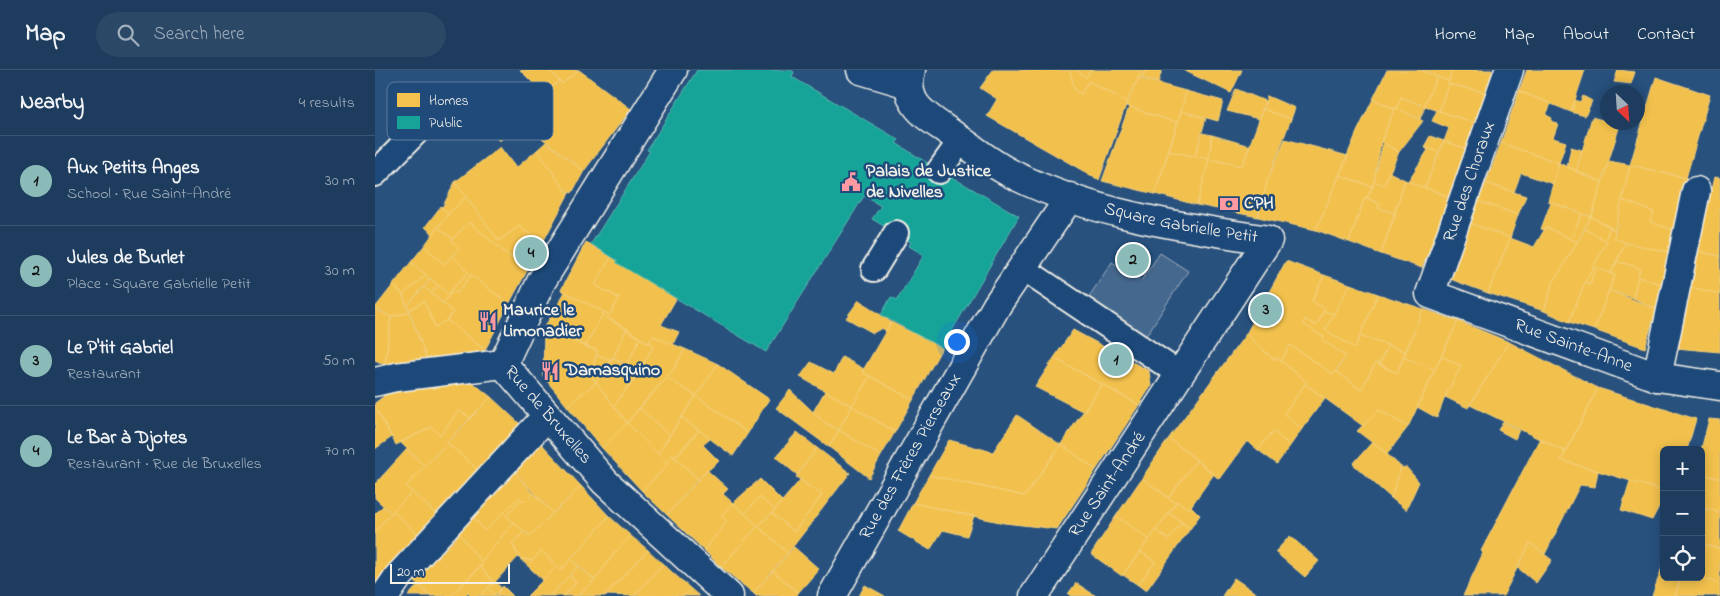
<!DOCTYPE html>
<html lang="en">
<head>
<meta charset="utf-8">
<style>
	body { margin:0; font-family:"Indie Flower",sans-serif; background:#2b4867; color:#f1f3f6 }
	.controls { position:absolute; right:15px; bottom:15px; display:grid; overflow:hidden; border-radius:8px; box-shadow:0 2px 12px #0003 }
	.controls button { width:45px; height:45px; display:grid; place-items:center; padding:0; border:0; border-bottom:1px solid #3c5673; background:#1e3d5e; color:#f1f3f6; font:25px sans-serif }
	.compass { position:absolute; left:1225px; top:15px; width:45px; height:45px; border-radius:50%; background:#1e3d5e; box-shadow:0 2px 12px #0003; rotate:155deg }
	.scale { position:absolute; left:15px; bottom:12px; width:120px; box-sizing:border-box; padding-left:5px; border:2px solid #f4f1e8; border-top:0; font-size:14px; line-height:18px; white-space:nowrap; color:#f4f1e8; -webkit-text-stroke:4px #1f4a7a; paint-order:stroke }
	.you { position:absolute; left:581px; top:271px; width:18px; height:18px; margin:-12px; border:4px solid #fff; border-radius:50%; background:#1a73e8; box-shadow:0 0 0 8px #1a73e833 }
	.badge { display:grid; place-items:center; width:32px; height:32px; border-radius:50%; background:#8bbbb9; color:#111; font-size:16px; font-weight:700 }
	.pin { position:absolute; translate:-50% -50%; border:2px solid #fff; box-shadow:0 1px 5px #0006 }
	.list { margin:0; padding:0; list-style:none }
	h2 { display:flex; justify-content:space-between; align-items:center; height:65px; margin:0; padding:0 20px; font-size:21px }
	h2 small { font-size:16px; font-weight:400; color:#a1aebc }
	.list li { display:grid; grid-template-columns:32px 1fr auto; gap:15px; align-items:center; box-sizing:border-box; height:90px; padding:0 20px; border-top:1px solid #3c5673 }
	.list b { display:block; font-size:19px; white-space:nowrap }
	.list p { margin:0; font-size:16px; white-space:nowrap; color:#a1aebc }
	.list em { font-size:16px; font-style:normal; color:#a1aebc }
	.icon { flex:none; width:28px; height:28px; fill:none; stroke:currentColor; stroke-width:2; stroke-linecap:round; stroke-linejoin:round }
	.map { position:relative; flex:none; width:1345px; height:526px; overflow:hidden }
	header { display:flex; align-items:center; gap:30px; box-sizing:border-box; height:70px; padding:0 25px; background:#1e3d5e; border-bottom:1px solid #3c5673 }
	header strong { font-size:24px }
	nav { display:flex; gap:28px; margin-inline-start:auto; font-size:18px }
	.search { width:350px; height:45px; background:#2b4867; display:flex; align-items:center; gap:12px; box-sizing:border-box; padding:0 18px; border-radius:28px; color:#a1aebc; font-size:19px }
	main { display:flex }
	aside { flex:1; background:#1e3d5e }
	.map>svg:first-child { display:block }
	.green { fill:#45688e; stroke:#9cacbb }
	.homes { fill:#f2c14e; stroke:#f3cf7c }
	.public { fill:#17a398; stroke:#59bab0 }
	.lines { fill:none; stroke-linecap:round; stroke-linejoin:round }
	.service-casing { stroke:#f4f1e8; stroke-width:28 }
	.pedestrian-casing { stroke:#f4f1e8; stroke-width:31 }
	.minor-casing { stroke:#f4f1e8; stroke-width:31 }
	.service { stroke:#1f4a7a; stroke-width:24 }
	.pedestrian { stroke:#1f4a7a; stroke-width:28 }
	.minor { stroke:#1f4a7a; stroke-width:28 }
	.labels { text-anchor:middle; dominant-baseline:central; stroke-width:5; stroke-linejoin:round; paint-order:stroke }
	.poi-label { font-size:18px; font-weight:bold; fill:#f4f1e8; stroke:#1f4a7a; text-anchor:start }
	.street-label { font-size:18px; fill:#f4f1e8; stroke:#1f4a7a }
	.key { fill:#1f4a7a; stroke:#5f7c9b; stroke-width:1 }
	.key-label { font-size:14px; fill:#f4f1e8 }
</style>
</head>
<body>
<header>
<strong>Map</strong>
<div class="search"><svg class="icon" aria-label="search" viewBox="0 0 24 24"><circle cx="10" cy="10" r="6"/><path d="M15 15l6 6"/></svg>Search here</div>
<nav><a>Home</a><a>Map</a><a>About</a><a>Contact</a></nav>
</header>
<main>
<aside>
<h2>Nearby<small>4 results</small></h2>
<ul class="list">
<li><span class="badge">1</span><div><b>Aux Petits Anges</b><p>School · Rue Saint-André</p></div><em>30 m</em></li>
<li><span class="badge">2</span><div><b>Jules de Burlet</b><p>Place · Square Gabrielle Petit</p></div><em>30 m</em></li>
<li><span class="badge">3</span><div><b>Le P'tit Gabriel</b><p>Restaurant</p></div><em>50 m</em></li>
<li><span class="badge">4</span><div><b>Le Bar à Djotes</b><p>Restaurant · Rue de Bruxelles</p></div><em>70 m</em></li>
</ul>
</aside>
<div class="map">
<svg width="1345" height="526" viewBox="0 0 1345 526">
	<rect width="100%" height="100%" fill="#28517e"/>
	<filter id="ink" filterUnits="userSpaceOnUse"><feTurbulence type="fractalNoise" baseFrequency=".02" numOctaves="2"/><feDisplacementMap in="SourceGraphic" scale="10" xChannelSelector="R" yChannelSelector="G"/><feConvolveMatrix kernelMatrix="1 2 1 2 8 2 1 2 1" color-interpolation-filters="sRGB"/></filter>
	<g filter="url(#ink)">
		<path class="green" d="M785 183 813 201 769 269 711 231 737 192 766 211Z"/>
		<path class="homes" d="M145 0H174L185 11 168 23Z
			M174 0H204L187 14Z
			M204 0 256 39 209 101 149 54 124 71 110 53 133 37 137 44 185 11 187 14Z
			M618 0H697L695 2 700 20 706 24 713 11 752 32 724 110 612 46 622 29 605 18Z
			M697 0H701L711 7 716 0H767L752 32 713 11 706 24 700 20 695 2Z
			M701 0H716L711 7Z
			M767 0H771L767 8H763Z
			M771 0H787L783 13 767 8Z
			M808 0H867L856 23Z
			M1012 0H1045L1062 7 1049 36 1026 27 1022 38 1019 39 998 29Z
			M1045 0H1077L1074 11Z
			M1077 0H1121L1113 23 1073 14Z
			M1152 0H1210L1196 42 1144 21Z
			M1243 0 1260 2 1256 14 1239 12Z
			M1062 7 1074 11 1064 41 1049 36Z
			M1281 7 1335 25 1311 108 1255 95Z
			M763 8 811 21 803 53 751 36Z
			M1073 14 1113 23 1103 54 1064 41Z
			M861 19 890 31 884 49 852 41Z
			M811 21 848 31 843 51 806 41Z
			M1144 21 1176 34 1171 45 1177 48 1176 51 1183 54 1178 68 1191 72 1184 93 1126 73Z
			M892 26 920 38 916 49 888 39Z
			M1208 26 1217 31 1210 46 1196 42 1200 30 1205 32Z
			M1026 27 1050 37 1045 49 1022 38Z
			M998 29 1019 39 1006 72 998 117 964 105 982 62Z
			M754 37 803 53 780 124 727 111Z
			M1020 37 1048 51 1024 82 1006 72Z
			M888 39 916 49 892 112 883 147 822 135 834 89 867 96Z
			M1062 40 1103 54 1092 79 1069 71 1074 58 1057 51Z
			M806 41 831 48 820 86 793 81Z
			M1217 47 1245 55 1227 112 1201 102Z
			M827 63 837 65 834 89 820 86Z
			M837 65 875 76 867 96 834 89Z
			M1055 66 1069 71 1064 82 1049 77Z
			M910 69 973 86 941 160 883 147 892 112Z
			M1069 71 1092 79 1075 127 1050 118Z
			M171 72 209 101 197 123 190 120 162 80Z
			M1008 73 1024 82 1009 115 999 111Z
			M1126 73 1184 93 1178 114 1146 103 1139 122 1111 113Z
			M125 77 141 98 162 80 190 120 194 123 167 174 144 156 124 171 80 112Z
			M1049 77 1064 82 1050 118 1033 111 1053 80Z
			M1196 77 1207 80 1201 101 1192 97Z
			M793 81 834 89 822 135 780 124Z
			M1234 91 1255 95 1240 160 1216 147Z
			M1184 93 1227 112 1217 147 1173 131Z
			M1255 95 1311 108 1299 160 1275 152 1279 142 1247 130Z
			M1014 102 1030 110 1020 143 1003 138 1005 134 992 128 999 111 1009 115Z
			M964 105 998 117 992 128 990 127 974 172 941 160Z
			M1339 107 1345 108V186L1322 181Z
			M1030 110 1075 127 1047 198 1006 184Z
			M80 112 91 127 73 144 67 138Z
			M1111 113 1151 126 1143 145 1103 131Z
			M91 127 124 171 144 156 167 174 152 201 94 152 78 169 63 157 73 144Z
			M990 127 1005 134 1003 138 1021 144 1006 184 974 172Z
			M1247 130 1279 142 1275 152 1299 160 1294 182 1251 173 1239 168Z
			M1103 131 1143 145 1135 168 1095 153Z
			M1176 132 1207 144 1196 169 1171 157 1170 160 1166 159Z
			M66 136 73 144 58 164 50 157Z
			M1207 144 1216 147 1202 172 1196 169Z
			M1216 147 1235 157 1230 170 1210 159Z
			M94 152 152 201 134 234 96 205 77 186 84 178 77 171 78 169Z
			M1095 153 1135 168 1113 223 1075 209Z
			M63 157 78 169 77 171 84 178 69 194 49 176Z
			M1171 157 1202 172 1178 213 1169 241 1113 223 1135 168 1159 177Z
			M1235 157 1240 160 1239 168 1251 173 1236 204 1221 197 1215 214 1210 212 1232 171 1230 170Z
			M1210 159 1232 171 1210 212 1194 252 1169 241 1178 213Z
			M211 172 236 187 220 215 244 228 235 245 186 220Z
			M1251 173 1294 182 1286 214 1263 207 1265 198 1241 191Z
			M49 176 69 194 77 186 93 202 73 224 36 192Z
			M1322 181 1345 186V224L1315 217Z
			M236 187 301 229 286 255 304 262 298 274 278 266 273 273 227 245 229 242 235 245 244 228 220 215Z
			M911 191 949 205 937 231 950 239 941 256 930 249 928 254 949 267 947 270 971 286 958 304 915 275 906 291 901 287 899 290 871 264Z
			M1241 191 1265 198 1258 228 1234 220 1240 205 1236 204Z
			M36 192 51 205 28 225 18 215Z
			M1221 197 1240 205 1219 260 1194 252 1210 212 1215 214Z
			M93 202 96 205 82 223 78 221 68 233 56 223 63 215 73 224Z
			M51 205 55 209 32 236 28 225Z
			M96 205 134 234 110 280 72 250 78 242 68 233 78 221 82 223Z
			M949 205 975 214 959 244 949 241 950 239 937 231Z
			M1263 207 1286 214 1281 239 1258 228Z
			M55 209 63 215 56 223 49 217Z
			M975 214 1003 224 980 278 950 260Z
			M18 215 27 223 34 242 16 247 0 238Z
			M49 217 78 242 72 250 60 257 49 231 34 240 32 236Z
			M1315 217 1345 224V282L1300 278Z
			M1234 220 1281 239 1270 278 1219 260Z
			M190 222 229 242 210 277 169 258Z
			M1003 224 1048 239 1031 282 985 266Z
			M484 230 516 252 511 261 507 258 498 263 471 248Z
			M49 231 60 257 72 250 110 280 85 289 53 292 34 240Z
			M0 239 16 247 10 295 0 290Z
			M1048 239 1083 251 1060 300 1028 287Z
			M949 241 959 244 950 260 980 278 985 266 1013 275 1004 295 1001 292 986 320 961 301 971 286 947 270 949 267 928 254 930 249 941 256Z
			M34 242 52 289 10 295 16 247Z
			M227 245 252 258 237 290 222 285 223 281 210 277Z
			M1083 251 1134 272 1093 338 1070 327 1086 296 1066 286Z
			M516 252 567 278 538 330 487 302Z
			M169 258 223 281 215 304 221 312 192 336 168 306Z
			M252 258 265 268 252 295 238 287Z
			M698 260 774 301 776 316 764 335 679 288Z
			M871 264 899 290 901 287 932 312 909 344 927 359 915 376 898 361 883 380 872 371 844 409 794 368Z
			M278 266 310 279 298 300 252 353 239 336 263 302 279 275 273 273Z
			M265 268 279 275 263 304 252 295Z
			M1134 272 1223 318 1191 382 1095 335Z
			M915 275 958 304 961 301 986 320 1001 292 1022 303 1028 287 1060 300 1033 357 1004 340 988 356 930 314 932 312 906 291Z
			M1013 275 1031 282 1022 303 1004 295Z
			M310 279 343 294 321 326 291 307 298 300Z
			M222 285 237 290 221 312 215 304Z
			M1066 286 1086 296 1070 327 1062 348 1042 337Z
			M238 287 263 304 239 336 221 312Z
			M467 287 489 299 487 302 495 306 477 336 425 307 436 292 459 304Z
			M679 288 727 314 709 342 660 317Z
			M343 294 394 329 373 363 321 326Z
			M495 306 538 330 520 362 477 336Z
			M291 307 321 326 295 365 264 338Z
			M96 311 116 327 95 348 84 340 65 365 57 357 21 375 0 337V333L18 319Z
			M221 312 252 353 227 378 192 336Z
			M727 314 764 335 721 400 686 374Z
			M930 314 950 328 927 359 909 344Z
			M1223 318 1321 349 1312 380H1289V421L1186 390Z
			M415 320 450 353 464 360 454 377 401 338Z
			M450 321 477 336 464 360 450 353 438 342Z
			M321 326 373 363 358 386 306 347Z
			M116 327 145 354 103 400 72 373Z
			M477 336 520 362 506 386 464 360Z
			M0 337 17 367 0 379Z
			M264 338 295 365 283 384 252 353Z
			M84 340 95 348 50 396 25 372 57 357 65 365Z
			M1004 340 1033 357 1012 384 982 361Z
			M642 345 686 375 650 426 554 405 574 370 618 382Z
			M306 347 324 360 306 382 299 387 297 384 291 392 283 384Z
			M1334 349 1345 350V409L1326 403V380Z
			M1128 352 1144 360 1140 369 1123 360Z
			M252 353 293 394 267 421 227 378Z
			M324 360 335 369 328 375 344 391 323 409 299 387Z
			M464 360 506 386 494 408 454 377Z
			M898 361 915 376 902 394 883 380Z
			M422 362 442 378 422 405 401 387Z
			M794 368 822 390 793 428 767 408Z
			M1165 368 1191 382 1186 390 1223 401 1220 417 1205 415 1170 484 1155 473 1128 526H1088L1108 483 1106 481Z
			M164 371 206 416 178 443 136 398Z
			M998 371 1026 397 1016 428 978 394Z
			M72 373 103 400 62 445 31 416Z
			M686 374 721 400 682 459 629 453 538 433 554 405 650 426Z
			M442 378 475 403 413 483 383 456 397 443 419 462 447 425 421 407Z
			M32 379 50 396 31 416 37 422 16 443 0 428V414Z
			M297 384 323 409 292 445 267 421 293 394 291 392Z
			M822 390 839 404 814 439 802 431 801 433 793 428Z
			M1026 397 1032 398 1044 412 1031 440 1016 428Z
			M136 398 158 423 149 432 144 427 110 461 96 444Z
			M332 400 353 419 348 424 358 433 346 446 352 452 329 480 292 445Z
			M1326 403 1345 409V443L1331 438 1330 441 1326 440Z
			M767 408 801 433 774 470 741 446Z
			M385 409 407 431 400 440 384 427 370 444 358 433Z
			M425 410 447 425 419 462 397 443Z
			M1255 411 1289 421V427L1277 450 1246 440Z
			M206 416 234 446 186 500 166 481 157 491 147 489 141 483 137 473 149 462 155 466Z
			M37 422 62 445 44 465 18 441Z
			M158 423 178 443 155 466 131 446 146 429 149 432Z
			M144 427 146 429 131 446 139 452 106 492 85 464 82 467 78 462 96 444 110 461Z
			M384 427 400 440 383 456 370 444Z
			M802 431 814 439 816 436 825 445 815 459 794 443Z
			M358 433 383 456 346 497 329 480 352 452 346 446Z
			M538 433 599 446 592 466 568 460 555 480 523 461Z
			M8 436 16 443 0 462V444Z
			M1331 438 1345 443V479L1326 473V450Z
			M18 441 44 465 0 518V462Z
			M794 443 807 452 794 470 781 460Z
			M234 446 256 466 240 482 220 510 196 489Z
			M741 446 774 470 747 506 716 484Z
			M139 452 149 462 137 473 144 486 119 513 105 496 108 494 106 492Z
			M807 452 815 459 771 521 763 515 780 492 765 481 781 460 794 470Z
			M383 456 413 483 378 523 346 497Z
			M85 464 108 494 76 526H56L39 511Z
			M256 466 273 480 230 526H202L220 510 240 482Z
			M915 466 944 491 930 507 900 482Z
			M1155 473 1177 490 1161 513 1143 498Z
			M1326 473 1345 479V514L1326 507Z
			M419 477 444 499 423 523 398 501Z
			M273 480 288 494 259 526 230 525Z
			M166 481 182 496 168 510 143 487 157 491Z
			M765 481 780 492 763 515 748 505Z
			M196 489 203 496 175 526H152L182 496 186 500Z
			M288 494 316 519 309 526H259Z
			M1288 495 1289 507H1306L1300 526H1277Z
			M105 496 119 513 105 526H96L93 522 90 526H76Z
			M203 496 220 510 202 526H189L201 513 195 505Z
			M398 501 423 523 421 526H381L378 523Z
			M195 505 201 513 189 526H175Z
			M1306 507H1326L1345 514V526H1300Z
			M859 508 885 526H847Z
			M121 512 127 519 120 525 113 518Z
			M701 513 721 526H696L693 524Z
			M43 515 56 526H33Z
			M490 515 510 526H484Z
			M128 516 138 526H121Z
			M113 518 121 526H105Z
			M316 519 324 526H309Z"/>
		<path class="public" d="M322 0H415L419 2 417 7 524 70 521 73 549 91 644 146 567 278 506 245 516 227 522 230 549 185 534 176 536 172 497 149 506 136 489 126 391 282 242 193V190L216 174 275 81 272 80Z"/>
		<g class="lines">
			<g class="service-casing">
				<path id="service" d="M564 101 586 70
					M0 104 48 55
					M647 198 806 305
					M499 199 521 163"/>
			</g>
			<g class="pedestrian-casing">
				<g id="pedestrian">
					<path d="M486 0 533 14"/>
					<path d="M128 294 166 212 298 0"/>
					<path id="s1" d="M128 294 230 412 354 526"/>
					<path d="M0 312 21 307 128 294"/>
					<path d="M10 526 23 507 172 346"/>
				</g>
			</g>
			<g class="minor-casing">
				<g id="minor">
					<path id="s2" d="M536 0C527 35 552 46 577 64 596 77 616 94 637 104 716 144 806 157 893 170L659 526"/>
					<path id="s3" d="M1134 0 1055 224 1282 307 1345 316"/>
					<path d="M1282 307 1321 121"/>
					<path id="s4" d="M457 526 622 235 695 127"/>
				</g>
			</g>
			<use href="#service" class="service"/>
			<use href="#pedestrian" class="pedestrian"/>
			<use href="#minor" class="minor"/>
		</g>
	</g>
	<defs>
		<g id="civic-bare" transform="scale(1.5)"><path d="M-.6-6.5H3V-4.5H.6V-3L4-1V1h2V6H-6V1h2V-1L-.6-3ZM-1.2 2.5V6h2.4V2.5Z" fill="#ff9aa2" stroke="#1f4a7a" stroke-width="2.5" paint-order="stroke"/></g>
		<g id="bank-bare" transform="scale(1.5)"><path d="M-6-4H6V4H-6ZM0-2.3a2.3 2.3 0 1 0 0 4.6a2.3 2.3 0 1 0 0-4.6Z" fill="#ff9aa2" stroke="#1f4a7a" stroke-width="2.5" paint-order="stroke"/></g>
		<g id="restaurant-bare" transform="scale(1.5)"><path d="M-5-6h1v4h1v-4h1v4h1v-4h1v5L-1.5 .5V6h-2V.5L-5-1ZM5-6V6H3V1.5H1.5Q1.5-4 5-6Z" fill="#ff9aa2" stroke="#1f4a7a" stroke-width="2.5" paint-order="stroke"/></g>
	</defs>
	<g fill-rule="evenodd">
		<use href="#civic-bare" x="476" y="112"/>
		<use href="#bank-bare" x="854" y="134"/>
		<use href="#restaurant-bare" x="113" y="251"/>
		<use href="#restaurant-bare" x="175" y="301"/>
	</g>
	<g class="labels">
		<g class="poi-label">
			<text x="491" y="102">Palais de Justice<tspan x="491" dy="21">de Nivelles</tspan></text>
			<text x="869" y="134">CPH</text>
			<text x="128" y="241">Maurice le<tspan x="128" dy="21">Limonadier</tspan></text>
			<text x="190" y="301">Damasquino</text>
		</g>
		<g class="street-label">
			<text transform="translate(1095 112) rotate(-71)">Rue des Choraux</text>
			<text stroke="none"><textPath href="#s2" startOffset="332">Square Gabrielle Petit</textPath></text>
			<text stroke="none"><textPath href="#s3" startOffset="390">Rue Sainte-Anne</textPath></text>
			<text stroke="none"><textPath href="#s1" startOffset="68">Rue de Bruxelles</textPath></text>
			<text stroke="none"><textPath href="#s4" startOffset="160">Rue des Frères Pierseaux</textPath></text>
			<text transform="translate(733 415) rotate(-56)">Rue Saint-André</text>
		</g>
	</g>
	<rect x="12" y="12" width="166" height="58" rx="8" class="key"/>
	<rect x="22" y="23" width="23" height="14" fill="#f2c14e"/>
	<rect x="22" y="46" width="23" height="13" fill="#17a398"/>
	<g class="key-label">
		<text x="54" y="35">Homes</text>
		<text x="54" y="57">Public</text>
	</g>
</svg>
<div class="controls">
<button>+</button>
<button>−</button>
<button><svg class="icon" aria-label="locate" viewBox="0 0 24 24"><circle cx="12" cy="12" r="6"/><path d="M12 2v4M12 18v4M2 12h4M18 12h4"/></svg></button>
</div>
<svg class="compass" viewBox="-18 -18 36 36"><path d="M0-13l5 13h-10z" fill="#e53935"/><path d="M0 13l5-13h-10z" fill="#a1aebc"/></svg>
<div class="scale">20 m</div>
<div class="you"></div>
<div class="pin badge" style="left:741px;top:290px">1</div>
<div class="pin badge" style="left:758px;top:190px">2</div>
<div class="pin badge" style="left:891px;top:240px">3</div>
<div class="pin badge" style="left:156px;top:183px">4</div>
</div>
</main>
</body>
</html>
